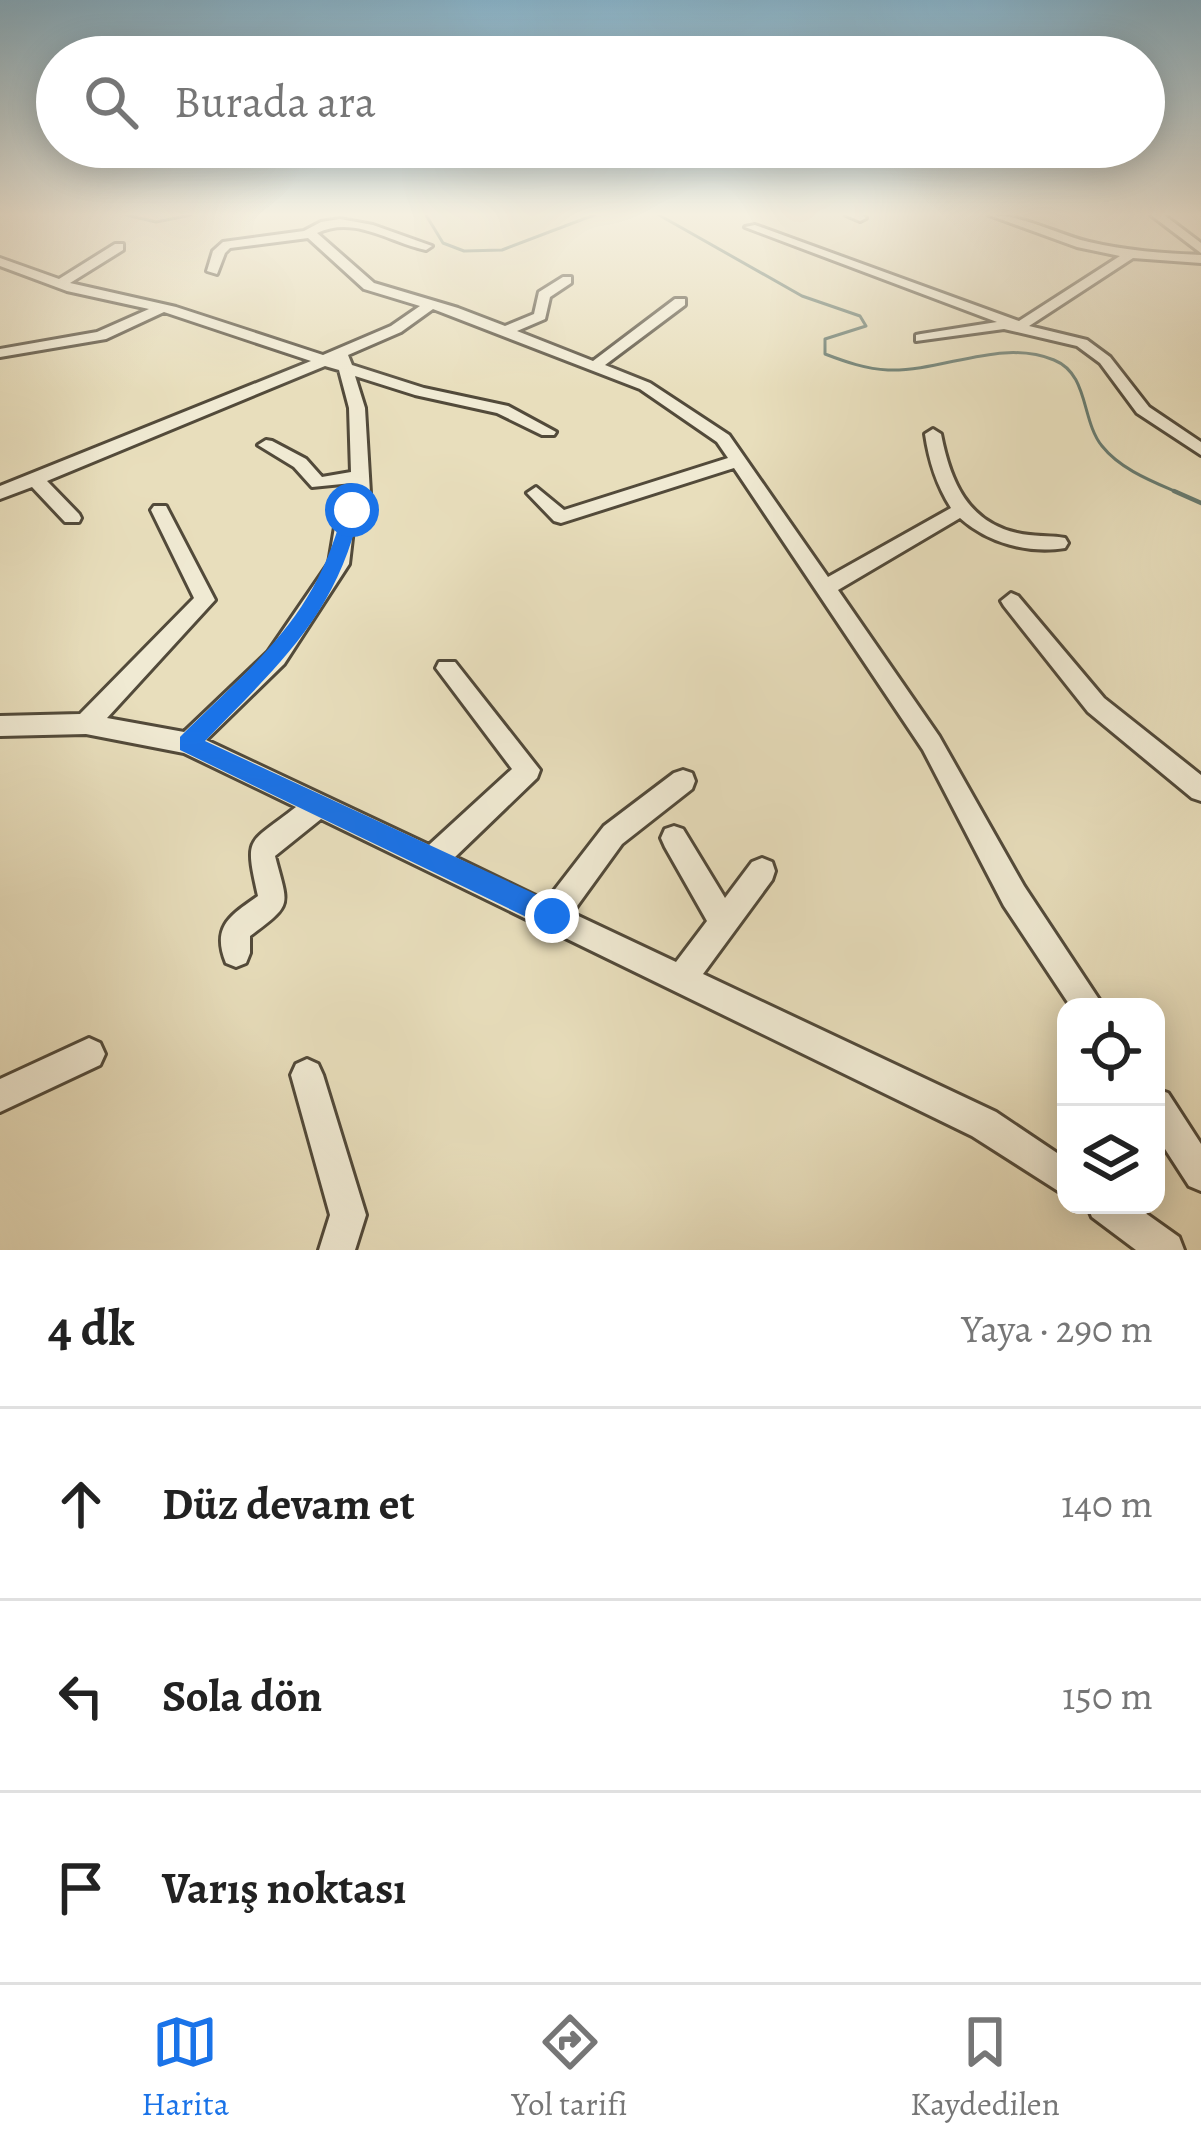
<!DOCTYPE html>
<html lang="tr">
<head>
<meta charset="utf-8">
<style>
	body { margin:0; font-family:Alegreya,serif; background:#f2f2f2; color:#222 }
	.controls { position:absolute; right:36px; bottom:36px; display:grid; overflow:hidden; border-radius:24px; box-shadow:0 6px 30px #0003 }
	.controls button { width:108px; height:108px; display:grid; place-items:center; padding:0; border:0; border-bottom:3px solid #e0e0e0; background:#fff; color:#222; font:60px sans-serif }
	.stop { position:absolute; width:36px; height:36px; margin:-27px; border:9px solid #1a73e8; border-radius:50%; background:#fff }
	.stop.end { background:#1a73e8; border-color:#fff; box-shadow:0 3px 12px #0008 }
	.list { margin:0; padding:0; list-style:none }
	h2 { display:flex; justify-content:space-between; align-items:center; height:156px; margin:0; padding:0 48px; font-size:51px }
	h2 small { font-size:39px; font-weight:400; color:#767676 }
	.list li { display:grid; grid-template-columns:78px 1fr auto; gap:36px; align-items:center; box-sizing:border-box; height:192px; padding:0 48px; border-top:3px solid #e0e0e0 }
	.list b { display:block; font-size:45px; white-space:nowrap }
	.list em { font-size:39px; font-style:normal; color:#767676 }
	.icon { flex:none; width:66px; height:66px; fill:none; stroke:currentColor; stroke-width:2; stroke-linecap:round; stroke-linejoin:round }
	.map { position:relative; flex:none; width:1201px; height:1250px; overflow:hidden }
	.search { position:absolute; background:#fff; box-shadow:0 6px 30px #0003; left:36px; right:36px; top:36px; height:132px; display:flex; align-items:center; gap:30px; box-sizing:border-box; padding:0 42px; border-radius:66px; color:#767676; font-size:45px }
	.sheet { height:732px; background:#fff }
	nav { display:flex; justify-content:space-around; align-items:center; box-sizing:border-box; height:168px; border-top:3px solid #e0e0e0; background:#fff; font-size:33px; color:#767676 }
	nav a { display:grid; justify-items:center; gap:6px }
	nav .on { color:#1a73e8 }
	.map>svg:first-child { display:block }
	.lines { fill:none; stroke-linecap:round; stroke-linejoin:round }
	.stream-far1 { stroke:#677a6f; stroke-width:3 }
	.stream { stroke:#677a6f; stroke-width:4.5 }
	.minor-casing { stroke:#524a3a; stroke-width:6 }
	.minor { fill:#f0ead3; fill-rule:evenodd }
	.route { fill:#1a73e8 }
</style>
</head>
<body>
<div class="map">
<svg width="1201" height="1250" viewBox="0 0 1201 1250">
	<rect width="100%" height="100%" fill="#e8debc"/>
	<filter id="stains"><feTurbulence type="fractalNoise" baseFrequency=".00167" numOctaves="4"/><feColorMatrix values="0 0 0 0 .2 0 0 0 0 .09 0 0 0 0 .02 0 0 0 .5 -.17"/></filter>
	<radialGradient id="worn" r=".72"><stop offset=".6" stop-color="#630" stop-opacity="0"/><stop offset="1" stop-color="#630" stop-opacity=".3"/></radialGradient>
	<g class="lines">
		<path class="stream-far1" d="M126 215 156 222 191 215
			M426 215 443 243 464 251 502 250 594 215
			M659 215 802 296 860 316 866 326 825 339V354C846 362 866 369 888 370 943 372 1000 338 1054 360 1089 374 1081 420 1102 446 1121 470 1154 482 1181 494"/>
		<path class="stream" d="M1174 491 1201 503"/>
		<g class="minor-casing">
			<path id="minor" d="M846 215H862L866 218 860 221Z
				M989 215C1024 215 1056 234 1089 242 1126 251 1163 253 1201 255V263L1133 258 1029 326 1087 340 1110 357 1149 407 1201 442V455L1137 413 1100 363 1077 346 1004 329 916 341V335L921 334 997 322 745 227 755 225 1019 321 1120 256 1077 247Z
				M1151 215H1164L1201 243V253Z
				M340 219 373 225 432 246 426 250C389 242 354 215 317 233L374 283 458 308 505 326 534 314 539 292 563 277H571V283L550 297 545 319 517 331 593 361 675 299H685V305L605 365 650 383 729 435 828 577 951 508C936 484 929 461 925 434L933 429 941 434C950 480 967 522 1017 533 1033 537 1049 535 1065 538L1068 543 1065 548C1028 554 988 543 960 518L838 590 939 736 1024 886 1104 1007H1071L1004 906 923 750 734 468 561 523 554 521 527 493 536 487 564 510 728 458 717 442 640 389 433 309 401 332 348 355 352 365 424 388 508 406 556 432 554 435H542L497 413 415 395 355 376 365 408 370 493 354 521 349 564 284 664 206 740 429 845 512 769 436 668 439 662H455L540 770 537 778 455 857 546 901 604 826 674 773 683 770 692 773 695 781 692 789 622 844 572 913 676 962 707 921 665 847 661 838 665 829 674 826 683 829 725 898 752 862 762 858 772 862 775 871 772 880 703 974 996 1112 1066 1159V1196L972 1136 321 819 275 856C288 907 294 903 250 936V953L246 963 236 967 226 963C211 926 231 915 258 896 244 834 248 845 296 807L184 753 86 734 0 736V716L80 714 194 598 151 510 154 506H166L215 600 107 718 184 732 268 652 329 563 336 521 352 493V483L312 487 294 467 258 445 266 440 272 441 306 459 322 477 351 472 349 408 339 370 325 366 47 481 79 514 81 518 79 522H65L32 487 0 499V486L311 361 164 312 106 339 0 357V349L97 332 149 309 67 291 0 266V258L59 279 115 244H123V250L70 283 176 307 323 355 391 326 420 306 364 289 308 238 230 248 225 253 217 274 207 271 213 251 223 242 304 231 321 222Z
				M1011 593 1018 596 1104 698 1201 775V801L1192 798 1088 712 1004 606 1001 601Z
				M89 1038 100 1043 105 1054 100 1065 0 1112V1079Z
				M307 1059 318 1064 323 1075 366 1215 355 1250H319L330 1215 291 1075 296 1064Z
				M1156 1089 1168 1093 1201 1144V1191L1189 1186 1156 1135Z
				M1087 1205H1134L1179 1237 1184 1250H1136L1092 1217Z"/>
		</g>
		<use href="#minor" class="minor"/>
	</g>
	<linearGradient id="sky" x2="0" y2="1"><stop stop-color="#87b7d1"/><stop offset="0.55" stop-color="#f5f0e1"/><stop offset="1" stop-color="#f5f0e1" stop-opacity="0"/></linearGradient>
	<rect width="1201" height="390" fill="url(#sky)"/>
	<path class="route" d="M352 504 360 510C336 616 278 665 205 741L561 906V925H543L180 750V737C256 661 316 618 343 510Z"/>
	<rect width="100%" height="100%" filter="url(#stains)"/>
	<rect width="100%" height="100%" fill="url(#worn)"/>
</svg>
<div class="controls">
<button><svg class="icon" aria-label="locate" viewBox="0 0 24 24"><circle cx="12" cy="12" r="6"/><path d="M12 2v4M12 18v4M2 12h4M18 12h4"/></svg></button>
<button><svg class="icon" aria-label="layers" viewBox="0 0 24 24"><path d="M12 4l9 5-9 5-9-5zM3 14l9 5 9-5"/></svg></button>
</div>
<div class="stop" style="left:352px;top:510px"></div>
<div class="stop end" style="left:552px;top:916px"></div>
<div class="search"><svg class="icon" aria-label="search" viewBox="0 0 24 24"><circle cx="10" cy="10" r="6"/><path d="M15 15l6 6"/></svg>Burada ara</div>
</div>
<section class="sheet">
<h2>4 dk<small>Yaya · 290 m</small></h2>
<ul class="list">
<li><svg class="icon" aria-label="ahead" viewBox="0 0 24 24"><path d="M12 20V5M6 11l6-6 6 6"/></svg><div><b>Düz devam et</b></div><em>140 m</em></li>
<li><svg class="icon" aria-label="left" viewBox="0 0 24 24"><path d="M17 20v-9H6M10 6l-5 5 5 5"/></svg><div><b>Sola dön</b></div><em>150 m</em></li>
<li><svg class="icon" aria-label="arrive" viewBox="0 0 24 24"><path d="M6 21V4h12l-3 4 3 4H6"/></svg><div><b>Varış noktası</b></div></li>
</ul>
</section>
<nav>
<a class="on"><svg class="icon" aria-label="map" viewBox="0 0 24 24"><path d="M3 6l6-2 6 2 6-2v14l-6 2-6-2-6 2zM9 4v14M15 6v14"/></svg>Harita</a>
<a><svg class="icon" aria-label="directions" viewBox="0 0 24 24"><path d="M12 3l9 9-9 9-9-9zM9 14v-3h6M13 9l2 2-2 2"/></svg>Yol tarifi</a>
<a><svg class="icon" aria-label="saved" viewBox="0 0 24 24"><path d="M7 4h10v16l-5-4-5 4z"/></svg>Kaydedilen</a>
</nav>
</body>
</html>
